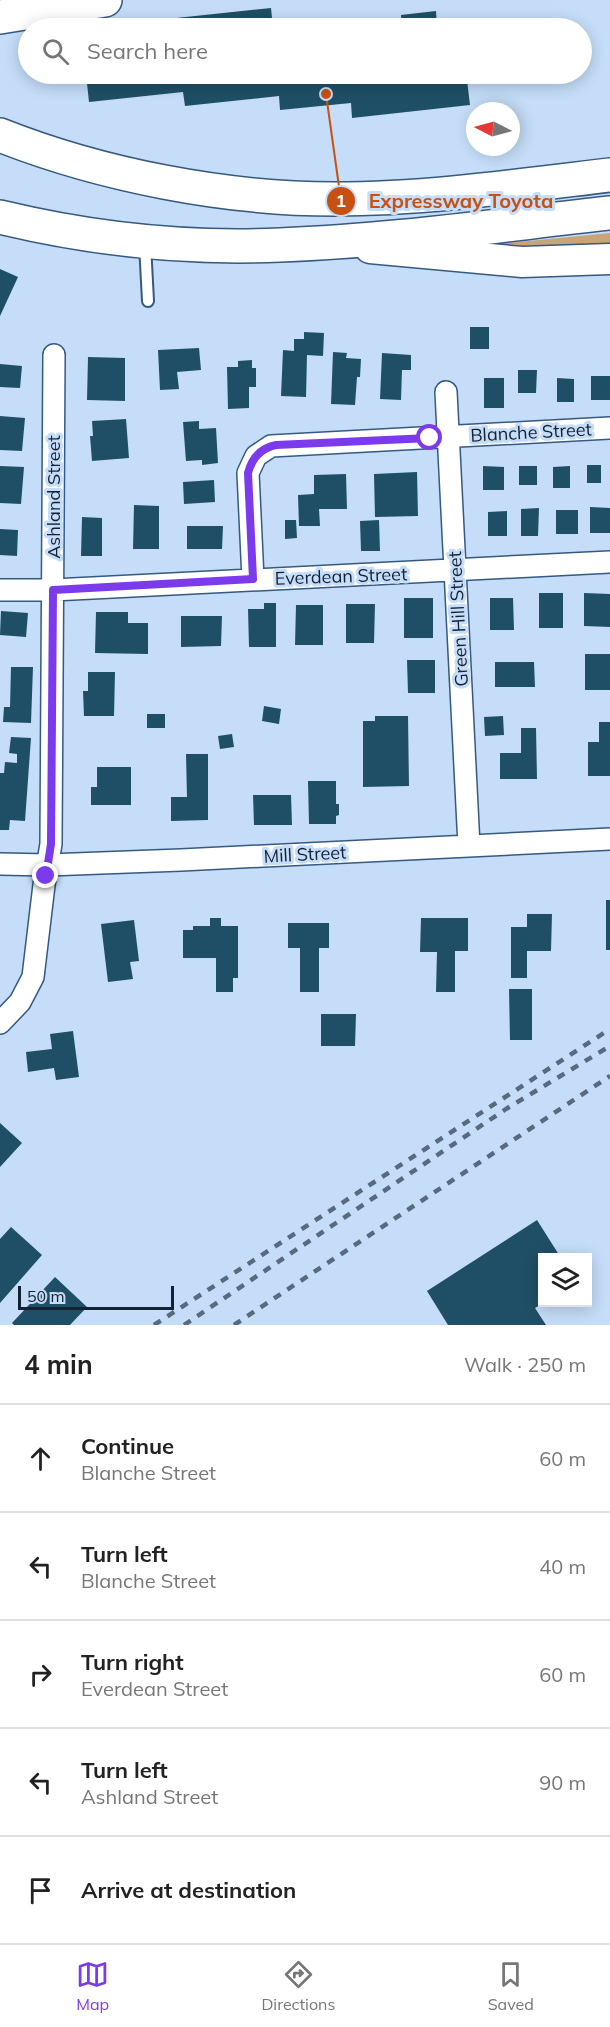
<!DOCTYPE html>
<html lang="en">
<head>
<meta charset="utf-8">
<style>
	body { margin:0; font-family:Mulish,sans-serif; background:#f2f2f2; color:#222 }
	.controls { position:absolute; right:18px; bottom:18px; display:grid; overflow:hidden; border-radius:0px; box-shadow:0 3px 15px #0003 }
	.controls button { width:54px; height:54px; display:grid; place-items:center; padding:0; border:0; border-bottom:2px solid #e0e0e0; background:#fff; color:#222; font:30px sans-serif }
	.compass { position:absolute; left:466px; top:102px; width:54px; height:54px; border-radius:50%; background:#fff; box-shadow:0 3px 15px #0003; rotate:276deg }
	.scale { position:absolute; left:18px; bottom:15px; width:156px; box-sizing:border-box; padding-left:6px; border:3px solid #122232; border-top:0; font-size:16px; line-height:21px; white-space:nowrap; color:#122232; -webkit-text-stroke:4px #c5ddf8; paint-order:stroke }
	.stop { position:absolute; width:18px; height:18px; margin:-14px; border:4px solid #7c3aed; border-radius:50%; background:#fff }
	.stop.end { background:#7c3aed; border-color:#fff; box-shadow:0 2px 6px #0008 }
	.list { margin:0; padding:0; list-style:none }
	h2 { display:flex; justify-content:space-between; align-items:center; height:78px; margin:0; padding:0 24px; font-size:26px }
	h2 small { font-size:20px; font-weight:400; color:#767676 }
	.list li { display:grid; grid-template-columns:39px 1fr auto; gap:18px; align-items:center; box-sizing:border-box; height:108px; padding:0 24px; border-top:2px solid #e0e0e0 }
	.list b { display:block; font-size:22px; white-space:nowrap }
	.list p { margin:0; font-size:20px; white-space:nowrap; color:#767676 }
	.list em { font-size:20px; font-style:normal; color:#767676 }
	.icon { flex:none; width:33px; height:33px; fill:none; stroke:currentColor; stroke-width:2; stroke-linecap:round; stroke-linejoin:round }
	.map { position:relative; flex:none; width:610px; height:1325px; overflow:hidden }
	.search { position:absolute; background:#fff; box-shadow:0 3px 15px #0003; left:18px; right:18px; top:18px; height:66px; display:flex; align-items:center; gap:15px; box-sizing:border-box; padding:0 21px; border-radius:33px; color:#767676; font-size:22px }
	.sheet { height:618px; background:#fff }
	nav { display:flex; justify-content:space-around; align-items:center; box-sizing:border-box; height:84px; border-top:2px solid #e0e0e0; background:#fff; font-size:16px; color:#767676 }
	nav a { display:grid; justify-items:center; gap:3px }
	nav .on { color:#7c3aed }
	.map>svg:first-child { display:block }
	.green { fill:#caa477 }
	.building { fill:#1f4f66 }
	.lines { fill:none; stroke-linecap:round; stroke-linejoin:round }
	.service-casing { stroke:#355980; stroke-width:14 }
	.minor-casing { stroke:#355980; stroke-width:24 }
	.secondary-casing { stroke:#355980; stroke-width:33 }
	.primary-casing { stroke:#355980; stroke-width:36 }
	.service { stroke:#fff; stroke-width:10 }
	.minor { stroke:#fff; stroke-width:21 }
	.secondary { stroke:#fff; stroke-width:30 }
	.primary { stroke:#fff; stroke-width:33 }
	.rail { stroke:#576a7f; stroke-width:4.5; stroke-dasharray:8 8; stroke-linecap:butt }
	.route { stroke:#7c3aed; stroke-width:8 }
	.labels { text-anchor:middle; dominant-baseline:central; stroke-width:6; stroke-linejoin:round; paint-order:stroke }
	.street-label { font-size:18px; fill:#122232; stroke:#c5ddf8 }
	.leader { fill:none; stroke:#c85112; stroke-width:2 }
	.callout-dot { fill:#c85112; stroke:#c5ddf8; stroke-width:2 }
	.mark-label { font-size:18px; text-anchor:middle; font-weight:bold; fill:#fff }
	.callout-label { font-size:20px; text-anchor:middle; font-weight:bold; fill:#c85112; stroke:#c5ddf8; stroke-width:6; stroke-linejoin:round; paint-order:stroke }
</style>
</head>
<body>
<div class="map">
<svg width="610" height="1325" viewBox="0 0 610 1325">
	<rect width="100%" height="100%" fill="#c5ddf8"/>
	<path class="green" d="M610 233V246L519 249 476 246Z"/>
	<path class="building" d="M271 8 273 28H92V27Z
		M436 11 437 28H402L401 15Z
		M86 74H454L455 81 467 80 470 105 352 118 351 103 280 110 279 96 185 106 183 92 89 102Z
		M0 269 18 277 0 316Z
		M470 327H489V349H470Z
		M304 332 324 333 323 356 307 355 306 397 281 396 283 350 294 351V339H304Z
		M199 348 201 370 177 372 179 389 160 390 158 350Z
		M333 352 347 353 346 358 361 359 360 377H357L355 405 331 404Z
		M382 353 411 355V370H402L401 400 380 399Z
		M88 357 125 358V401L87 400Z
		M252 360V368H256V387H249V408L228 409 227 367H238V361Z
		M0 364 22 366 20 388 0 387Z
		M518 370H537L536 393H518Z
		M591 376H610V400H591Z
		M484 378H504V408H484Z
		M557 378 574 379V402H557Z
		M0 416 25 418 22 451 0 450Z
		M126 419 129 458 92 461 90 436H93L92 421Z
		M199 421V429L216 428 218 463 202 465V460L186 461 183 422Z
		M587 465H601V483H587Z
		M0 466 24 467 21 504 0 503Z
		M483 466 504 467V490H483Z
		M519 466H537V485H519Z
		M570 466V488H553V467Z
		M417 472 418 516 375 517 374 474Z
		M346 474 347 509H319L320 526H299L298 495 314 494V475Z
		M214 480 215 502 184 504 183 482Z
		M134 505 159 506V549H133Z
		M590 507 610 508V533H590Z
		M539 508 538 536H521V509Z
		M556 510H578V534H556Z
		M507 511V536H488V512Z
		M82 517 102 518V556H81Z
		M285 520H296L297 538 285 539Z
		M379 520 380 551H361L360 521Z
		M187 526H223L222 549H187Z
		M0 529 18 530 17 556 0 555Z
		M539 593H563V628H539Z
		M584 593 610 594V627L584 626Z
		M404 598H433V638H404Z
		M490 598H513L514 630H490Z
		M264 603H276V647H249L248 609H264Z
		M346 604H375L374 643H346Z
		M296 605H323V645H295Z
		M1 611 28 613 26 637 0 635Z
		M96 612H128V623H148V654L95 653Z
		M181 616H222L221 646 181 647Z
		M585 654H610V690H585Z
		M407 660H435V693H408Z
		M495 662H534L535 687H495Z
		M11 667H33L31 723 3 722 4 707H10Z
		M88 672H115L114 716H84L83 691H88Z
		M264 706 281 709 279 724 262 721Z
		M147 714H165V728H147Z
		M375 716H408L409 786 363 787V721H375Z
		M503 716 504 735 485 736 484 717Z
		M599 722H610V776H588V742H599Z
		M521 728H536L537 779H500V753H521Z
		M232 734 234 747 220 749 218 736Z
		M11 737 31 738 25 821 10 820 9 830H0V773H4L5 762 17 763V754L9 753Z
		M186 754H208V820L171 821V797H187Z
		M97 767H131V805H91V787H97Z
		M308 781H336V804H339V815L336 816V824H309Z
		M253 795H291L292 825H254Z
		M606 900H610V950H606Z
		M527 914H552L551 951H527V978H511V927H527Z
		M210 918H221V926H238V978H233V992H216V958H183V930H193V926H210Z
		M421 918H468V951H455V992H436L437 952H420Z
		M134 920 139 961 130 962 133 979 108 982 101 924Z
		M288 923H329V948H319V992H300V948H288Z
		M509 989H532V1040H510Z
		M321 1014H356L355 1046H321Z
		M73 1031 79 1077 56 1080 54 1068 28 1072 26 1052 52 1049 50 1034Z
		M0 1123 22 1143 0 1167Z
		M537 1220 561 1258H542V1304L535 1308 546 1325H448L427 1291Z
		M11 1227 42 1255 0 1303V1239Z
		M55 1277 87 1307 70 1325H14L12 1323Z"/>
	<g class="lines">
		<g class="service-casing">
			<path id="service" d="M145 244 148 301"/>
		</g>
		<g class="minor-casing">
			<path id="minor" d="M446 392 469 846
				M253 579 248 473 256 456 271 446 610 428
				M0 590H53L610 562
				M0 864 48 865 181 860 610 839
				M0 1023 20 1002 33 977 44 885 51 844 54 355"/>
		</g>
		<g class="secondary-casing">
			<path id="secondary" d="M370 248 522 262 610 259"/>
		</g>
		<g class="primary-casing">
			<path id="primary" d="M0 17 105 0
				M0 135C101 175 225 199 334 199 426 199 518 186 610 175
				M0 217C91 239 187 249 280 245 390 241 500 225 610 213"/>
		</g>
		<use href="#service" class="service"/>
		<use href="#minor" class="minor"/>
		<use href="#secondary" class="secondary"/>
		<use href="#primary" class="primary"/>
		<path class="rail" d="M154 1325 610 1029
			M184 1325 506 1109 610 1046
			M234 1325 610 1076"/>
	</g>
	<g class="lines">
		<path class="route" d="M46 876 51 844 53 590 253 579 248 473C252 458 261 448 276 445L430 438"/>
	</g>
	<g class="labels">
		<g class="street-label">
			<text transform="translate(531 432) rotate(-3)">Blanche Street</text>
			<text transform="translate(53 497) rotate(-90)">Ashland Street</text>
			<text transform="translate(341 576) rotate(-2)">Everdean Street</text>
			<text transform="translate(458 619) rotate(-93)">Green Hill Street</text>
			<text transform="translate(305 854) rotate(-3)">Mill Street</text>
		</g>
	</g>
	<path class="leader" d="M326 94L341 201"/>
	<g class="callout-dot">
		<circle cx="326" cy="94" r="6"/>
		<circle cx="341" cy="201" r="15"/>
	</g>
	<g class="mark-label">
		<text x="341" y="207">1</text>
	</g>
	<g class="callout-label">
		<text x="461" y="208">Expressway Toyota</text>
	</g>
</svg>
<div class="controls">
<button><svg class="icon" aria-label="layers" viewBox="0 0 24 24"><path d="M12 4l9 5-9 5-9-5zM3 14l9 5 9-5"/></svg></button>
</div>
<svg class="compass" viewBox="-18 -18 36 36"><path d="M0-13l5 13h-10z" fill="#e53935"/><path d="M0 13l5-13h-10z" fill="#767676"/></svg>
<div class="scale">50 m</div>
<div class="stop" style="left:430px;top:438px"></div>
<div class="stop end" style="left:46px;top:876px"></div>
<div class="search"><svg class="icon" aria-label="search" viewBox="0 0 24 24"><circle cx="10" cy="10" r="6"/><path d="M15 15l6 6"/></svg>Search here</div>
</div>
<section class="sheet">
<h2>4 min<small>Walk · 250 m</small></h2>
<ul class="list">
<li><svg class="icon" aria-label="ahead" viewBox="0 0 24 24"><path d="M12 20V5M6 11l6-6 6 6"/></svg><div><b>Continue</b><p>Blanche Street</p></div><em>60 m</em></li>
<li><svg class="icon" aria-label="left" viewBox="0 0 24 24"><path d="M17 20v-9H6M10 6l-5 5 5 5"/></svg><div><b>Turn left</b><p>Blanche Street</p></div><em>40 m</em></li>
<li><svg class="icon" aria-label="right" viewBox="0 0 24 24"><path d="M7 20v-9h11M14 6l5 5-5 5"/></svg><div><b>Turn right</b><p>Everdean Street</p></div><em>60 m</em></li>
<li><svg class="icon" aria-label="left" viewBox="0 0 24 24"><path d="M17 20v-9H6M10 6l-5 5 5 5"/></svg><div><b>Turn left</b><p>Ashland Street</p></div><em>90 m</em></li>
<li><svg class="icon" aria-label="arrive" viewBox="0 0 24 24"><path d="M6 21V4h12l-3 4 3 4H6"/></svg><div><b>Arrive at destination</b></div></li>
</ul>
</section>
<nav>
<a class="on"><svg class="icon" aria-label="map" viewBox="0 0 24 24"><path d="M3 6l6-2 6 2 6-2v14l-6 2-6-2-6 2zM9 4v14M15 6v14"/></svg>Map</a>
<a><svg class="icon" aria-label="directions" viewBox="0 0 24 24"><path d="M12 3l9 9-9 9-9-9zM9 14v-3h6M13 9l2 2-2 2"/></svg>Directions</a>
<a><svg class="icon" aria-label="saved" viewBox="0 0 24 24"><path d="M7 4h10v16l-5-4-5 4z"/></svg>Saved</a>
</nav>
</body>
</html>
